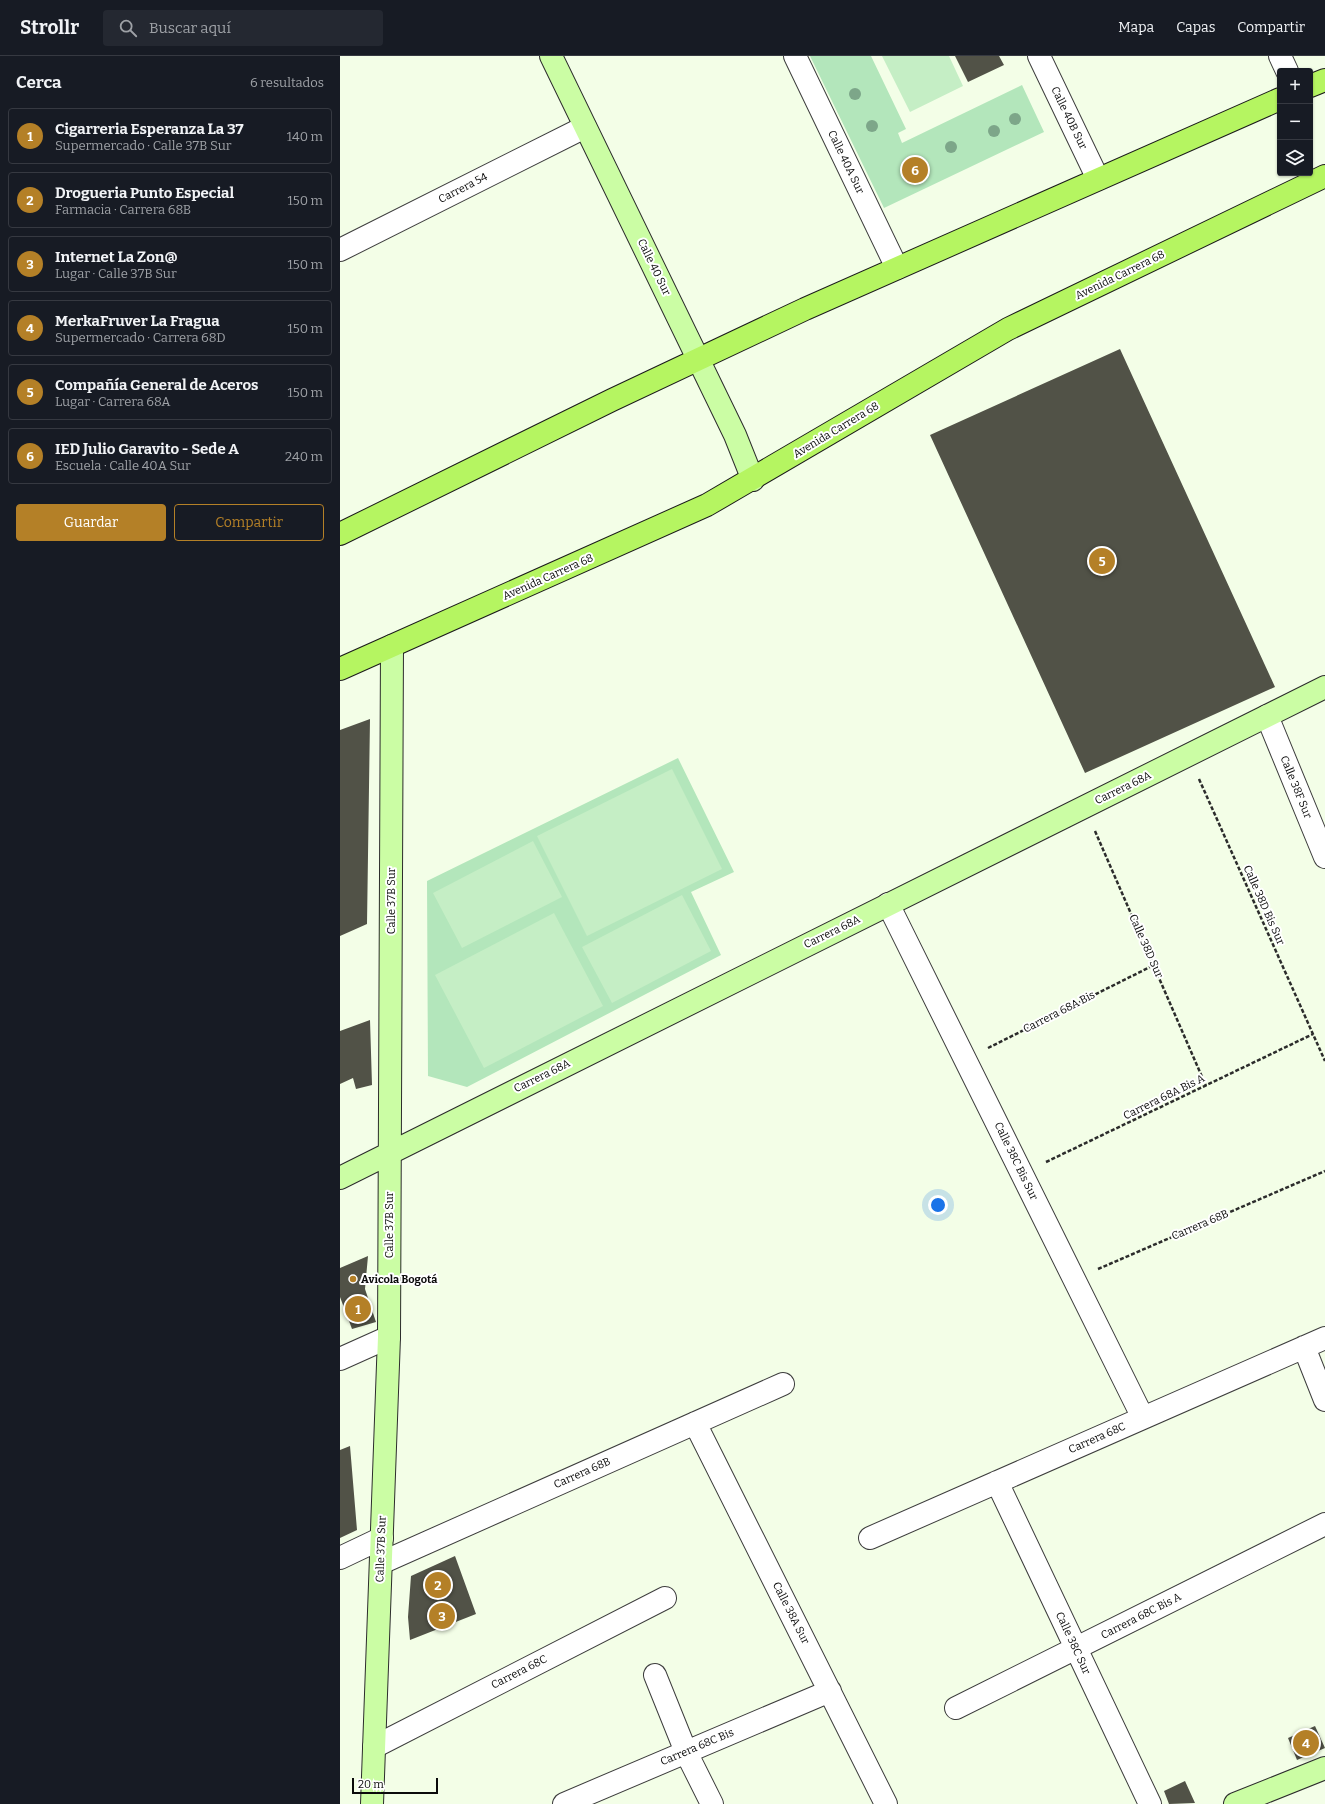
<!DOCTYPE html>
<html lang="es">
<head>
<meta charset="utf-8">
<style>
	body { margin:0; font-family:Bitter,serif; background:#242831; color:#f1f3f6 }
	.controls { position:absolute; right:12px; top:12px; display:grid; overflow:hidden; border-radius:4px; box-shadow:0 1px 3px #0004 }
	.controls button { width:36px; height:36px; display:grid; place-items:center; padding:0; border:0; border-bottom:1px solid #363941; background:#171b24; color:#f1f3f6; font:20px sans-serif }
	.scale { position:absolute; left:12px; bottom:10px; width:86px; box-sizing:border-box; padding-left:4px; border:2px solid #0a0a0a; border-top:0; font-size:11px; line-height:14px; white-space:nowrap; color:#0a0a0a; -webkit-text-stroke:3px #fff; paint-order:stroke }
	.you { position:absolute; left:598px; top:1149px; width:14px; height:14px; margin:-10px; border:3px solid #fff; border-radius:50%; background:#1a73e8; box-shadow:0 0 0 6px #1a73e833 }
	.badge { display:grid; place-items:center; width:26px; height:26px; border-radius:50%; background:#b48027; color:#fff; font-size:13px; font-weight:700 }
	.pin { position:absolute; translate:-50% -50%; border:2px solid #fff; box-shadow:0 1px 4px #0006 }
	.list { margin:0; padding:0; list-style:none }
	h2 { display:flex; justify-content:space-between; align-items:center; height:52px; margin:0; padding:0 16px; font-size:17px }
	h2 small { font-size:13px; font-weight:400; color:#9ea1a6 }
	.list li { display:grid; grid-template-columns:26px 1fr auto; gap:12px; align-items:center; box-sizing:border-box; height:56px; margin:0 8px 8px; padding:0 8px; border:1px solid #363941; border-radius:4px }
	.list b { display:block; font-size:15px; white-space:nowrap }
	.list p { margin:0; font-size:13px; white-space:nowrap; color:#9ea1a6 }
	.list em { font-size:13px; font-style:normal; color:#9ea1a6 }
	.actions { display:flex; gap:8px; padding:12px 16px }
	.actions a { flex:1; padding:9px 0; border:1px solid #b48027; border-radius:4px; text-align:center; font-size:14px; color:#b48027 }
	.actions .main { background:#b48027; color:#fff }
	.icon { flex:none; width:22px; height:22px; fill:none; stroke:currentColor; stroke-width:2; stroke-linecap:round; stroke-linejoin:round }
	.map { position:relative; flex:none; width:985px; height:1748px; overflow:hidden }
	header { display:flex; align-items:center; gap:24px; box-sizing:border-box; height:56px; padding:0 20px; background:#171b24; border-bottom:1px solid #363941 }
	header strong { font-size:19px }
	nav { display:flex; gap:22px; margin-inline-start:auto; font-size:14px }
	.search { width:280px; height:36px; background:#242831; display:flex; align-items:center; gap:10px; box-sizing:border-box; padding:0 14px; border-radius:4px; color:#9ea1a6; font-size:15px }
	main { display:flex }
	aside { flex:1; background:#171b24 }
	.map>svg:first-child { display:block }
	.green { fill:#b3e6bb }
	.pitch { fill:#c5eec5 }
	.building { fill:#515247 }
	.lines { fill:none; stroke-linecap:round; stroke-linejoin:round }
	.street-casing { stroke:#3d3d3d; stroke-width:24 }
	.secondary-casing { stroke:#2c2c2c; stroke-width:24 }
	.primary-casing { stroke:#1b1b1b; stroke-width:24 }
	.path { stroke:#2c2c2c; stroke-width:2.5; stroke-dasharray:4 2; stroke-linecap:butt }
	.street { stroke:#fff; stroke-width:22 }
	.secondary { stroke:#cbfda4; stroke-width:22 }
	.primary { stroke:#b5f561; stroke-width:22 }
	.tree { fill:#7da689 }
	.poi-dot { fill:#b48027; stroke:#fff; stroke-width:1.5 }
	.labels { text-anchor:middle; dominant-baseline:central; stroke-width:4; stroke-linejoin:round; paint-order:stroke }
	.street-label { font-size:11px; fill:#0a0a0a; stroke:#fff }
	.poi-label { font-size:11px; font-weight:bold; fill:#0a0a0a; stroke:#fff; text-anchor:start }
</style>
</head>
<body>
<header>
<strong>Strollr</strong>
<div class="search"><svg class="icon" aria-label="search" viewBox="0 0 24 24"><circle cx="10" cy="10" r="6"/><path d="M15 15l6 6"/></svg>Buscar aquí</div>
<nav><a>Mapa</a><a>Capas</a><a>Compartir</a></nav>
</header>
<main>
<aside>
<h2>Cerca<small>6 resultados</small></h2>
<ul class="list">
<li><span class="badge">1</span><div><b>Cigarreria Esperanza La 37</b><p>Supermercado · Calle 37B Sur</p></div><em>140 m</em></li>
<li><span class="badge">2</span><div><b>Drogueria Punto Especial</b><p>Farmacia · Carrera 68B</p></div><em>150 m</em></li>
<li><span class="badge">3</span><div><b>Internet La Zon@</b><p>Lugar · Calle 37B Sur</p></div><em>150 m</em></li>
<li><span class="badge">4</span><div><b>MerkaFruver La Fragua</b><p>Supermercado · Carrera 68D</p></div><em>150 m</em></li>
<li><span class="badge">5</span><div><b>Compañía General de Aceros</b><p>Lugar · Carrera 68A</p></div><em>150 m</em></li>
<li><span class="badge">6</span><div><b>IED Julio Garavito - Sede A</b><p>Escuela · Calle 40A Sur</p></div><em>240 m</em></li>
</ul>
<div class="actions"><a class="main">Guardar</a><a>Compartir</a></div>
</aside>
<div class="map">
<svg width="985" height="1748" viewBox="0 0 985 1748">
	<rect width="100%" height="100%" fill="#f3fee7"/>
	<path class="green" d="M470 0H531L566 73 558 77 562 87 682 29 704 76 544 152Z
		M338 702 394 816 351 836 381 899 127 1031 88 1020 87 825Z"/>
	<path class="pitch" d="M542 0H609L623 30 570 56Z
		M332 713 382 813 247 880 197 780Z
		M193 785 222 841 122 892 93 837Z
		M342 839 371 895 272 947 242 891Z
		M214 857 263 950 144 1012 95 919Z"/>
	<path class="building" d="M615 0H659L664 9 628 26Z
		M780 293 935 631 745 717 590 379Z
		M30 663 27 868 0 880V674Z
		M30 964 32 1029 16 1033 13 1022 0 1028V975Z
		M28 1200 25 1233 36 1266 12 1273 0 1241V1212Z
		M10 1390 17 1474 0 1482V1394Z
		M115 1500 136 1558 70 1584 68 1561 71 1520Z
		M975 1670 985 1692 957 1704 948 1682Z
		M845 1725 855 1747 829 1748 824 1735Z"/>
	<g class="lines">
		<g class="street-casing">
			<path id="street" d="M455 0 557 212
				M699 0 758 123
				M940 0 947 15
				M0 194 245 71
				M927 660 985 801
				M548 848 803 1362
				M964 1291 985 1344
				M0 1303 49 1281
				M355 1367 546 1748
				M657 1426 810 1748
				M530 1482 985 1282
				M0 1502 42 1482
				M41 1507 443 1328
				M315 1619 346 1696 372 1748
				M616 1652 985 1468
				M34 1691 325 1542
				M224 1748 490 1635"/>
		</g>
		<g class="secondary-casing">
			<path id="secondary" d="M211 0 395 379 413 424
				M0 1122 985 631
				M32 1748 49 1281 52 590
				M895 1748 985 1712"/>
		</g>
		<g class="primary-casing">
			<path id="primary" d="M970 30 985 24
				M0 478 272 344 465 253 940 43
				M0 613 367 449 668 273 985 120"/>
		</g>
		<path class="path" d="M859 723 985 1005
			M755 775 866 1030
			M648 992 814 909
			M706 1106 973 978
			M758 1213 985 1115"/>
		<use href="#street" class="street"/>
		<use href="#secondary" class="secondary"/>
		<use href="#primary" class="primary"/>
	</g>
	<g class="tree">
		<circle cx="515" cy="38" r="6"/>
		<circle cx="675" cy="63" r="6"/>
		<circle cx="532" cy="70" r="6"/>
		<circle cx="654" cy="75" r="6"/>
		<circle cx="611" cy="91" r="6"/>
		<circle cx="578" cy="106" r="6"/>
	</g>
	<circle class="poi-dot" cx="13" cy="1223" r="4"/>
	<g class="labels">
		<g class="street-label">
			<text transform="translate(729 62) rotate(64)">Calle 40B Sur</text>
			<text transform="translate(506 106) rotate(64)">Calle 40A Sur</text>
			<text transform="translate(123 132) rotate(-27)">Carrera 54</text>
			<text transform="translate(314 211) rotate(64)">Calle 40 Sur</text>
			<text transform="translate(780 219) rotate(-26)">Avenida Carrera 68</text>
			<text transform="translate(496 374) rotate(-31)">Avenida Carrera 68</text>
			<text transform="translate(208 521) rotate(-24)">Avenida Carrera 68</text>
			<text transform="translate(956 731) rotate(68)">Calle 38F Sur</text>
			<text transform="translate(783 732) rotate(-26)">Carrera 68A</text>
			<text transform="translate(51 845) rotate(-90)">Calle 37B Sur</text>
			<text transform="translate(924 849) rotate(66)">Calle 38D Bis Sur</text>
			<text transform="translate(492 876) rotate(-26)">Carrera 68A</text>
			<text transform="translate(806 890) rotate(66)">Calle 38D Sur</text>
			<text transform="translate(719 956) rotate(-27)">Carrera 68A Bis</text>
			<text transform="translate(202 1020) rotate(-26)">Carrera 68A</text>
			<text transform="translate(824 1041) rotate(-26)">Carrera 68A Bis A</text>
			<text transform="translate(676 1105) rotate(64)">Calle 38C Bis Sur</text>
			<text transform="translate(49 1169) rotate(-90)">Calle 37B Sur</text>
			<text transform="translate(860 1169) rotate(-23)">Carrera 68B</text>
			<text transform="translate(757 1382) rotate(-24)">Carrera 68C</text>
			<text transform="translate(242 1417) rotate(-24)">Carrera 68B</text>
			<text transform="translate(41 1493) rotate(-88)">Calle 37B Sur</text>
			<text transform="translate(451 1557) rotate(63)">Calle 38A Sur</text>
			<text transform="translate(801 1560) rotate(-27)">Carrera 68C Bis A</text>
			<text transform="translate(733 1587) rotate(65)">Calle 38C Sur</text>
			<text transform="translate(179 1616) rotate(-27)">Carrera 68C</text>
			<text transform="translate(357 1691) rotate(-23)">Carrera 68C Bis</text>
		</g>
		<g class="poi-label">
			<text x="21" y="1223">Avicola Bogotá</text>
		</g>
	</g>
</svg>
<div class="controls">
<button>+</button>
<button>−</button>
<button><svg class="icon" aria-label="layers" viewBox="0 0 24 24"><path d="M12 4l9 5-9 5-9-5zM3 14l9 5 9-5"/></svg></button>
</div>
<div class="scale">20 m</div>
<div class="you"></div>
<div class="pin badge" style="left:18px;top:1253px">1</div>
<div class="pin badge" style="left:98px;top:1529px">2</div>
<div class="pin badge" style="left:102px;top:1560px">3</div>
<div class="pin badge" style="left:966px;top:1687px">4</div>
<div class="pin badge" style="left:762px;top:505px">5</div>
<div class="pin badge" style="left:575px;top:114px">6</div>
</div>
</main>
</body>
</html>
